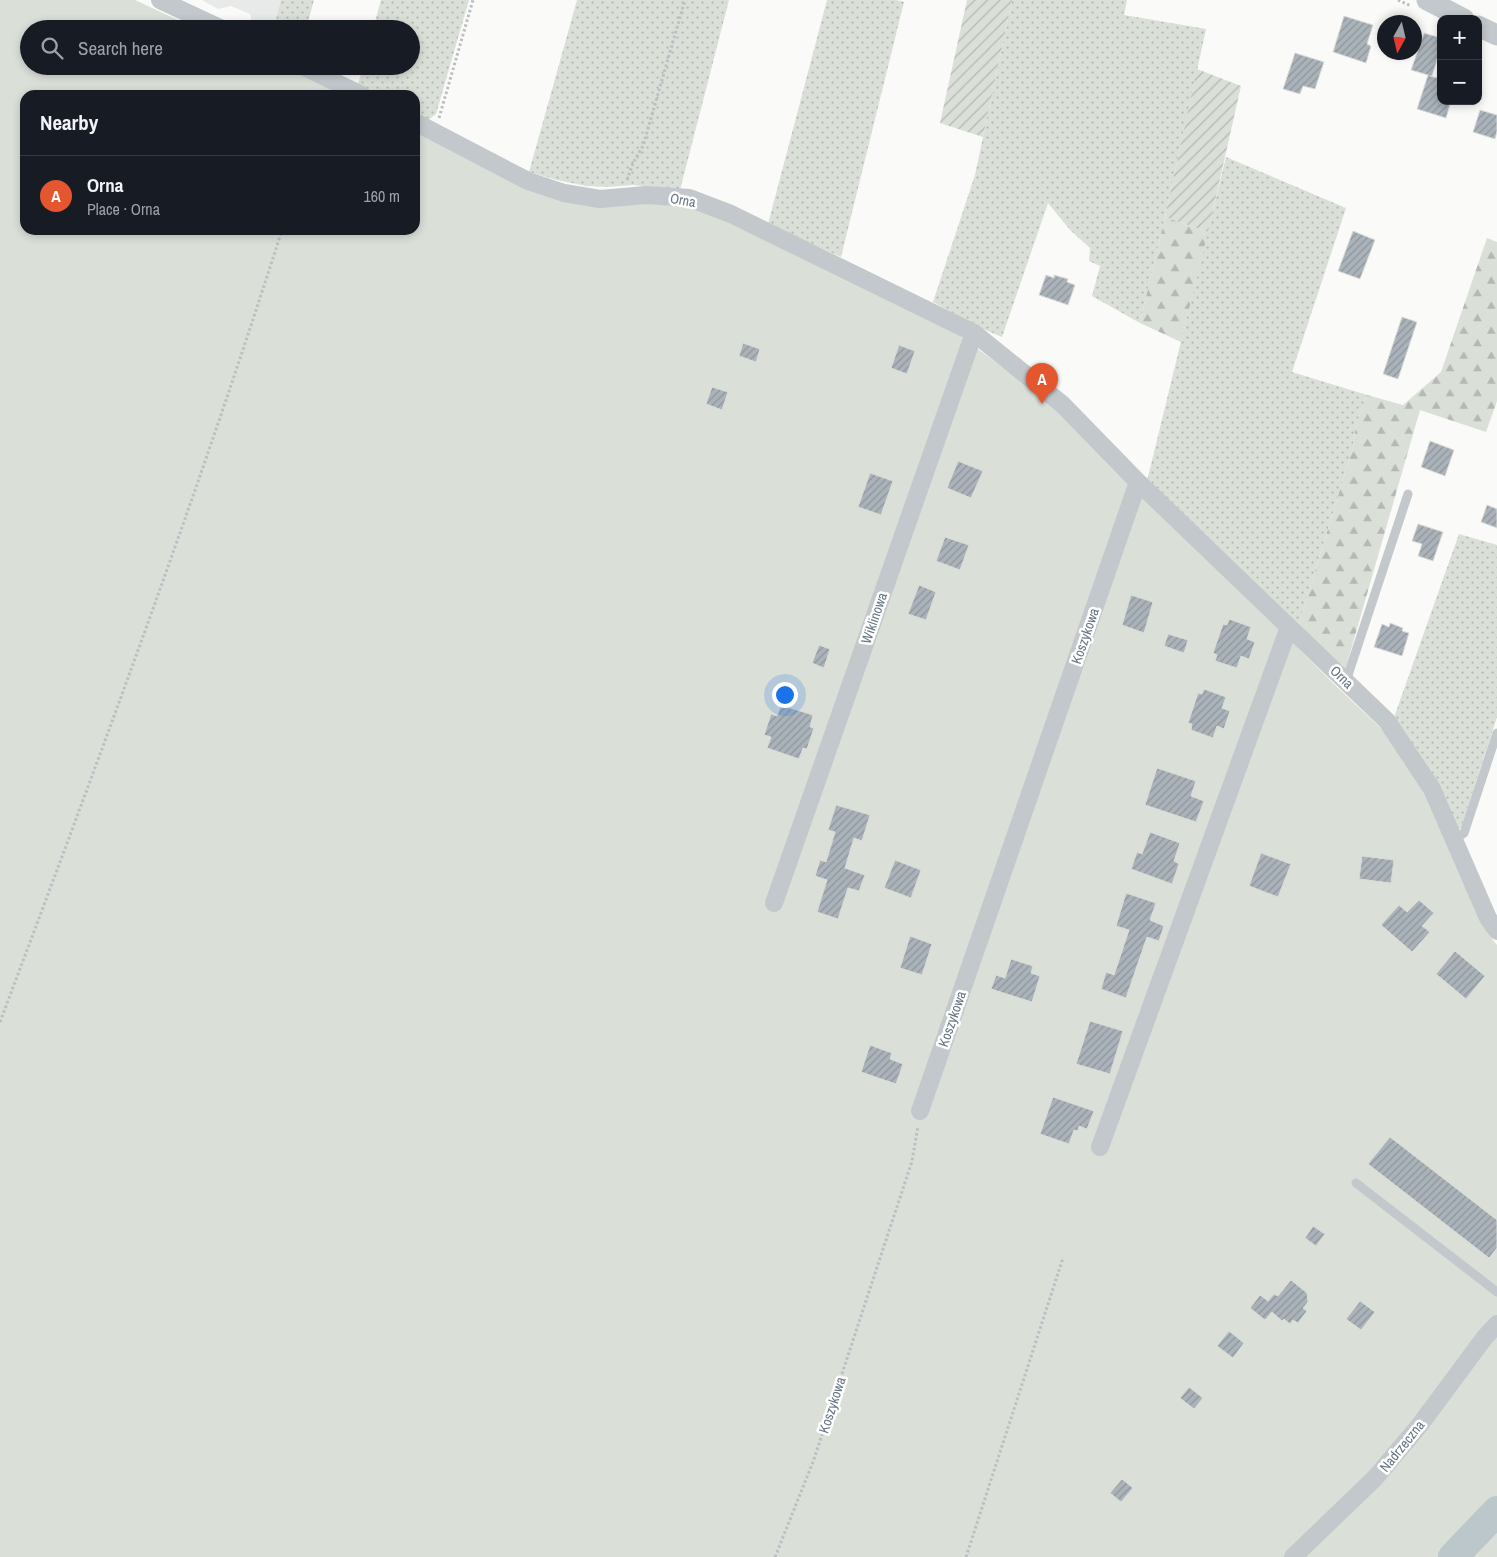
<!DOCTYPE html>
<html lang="en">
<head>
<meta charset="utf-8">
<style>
	body { margin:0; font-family:"Archivo Narrow",sans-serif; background:#242831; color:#f1f3f6 }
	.controls { position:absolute; right:15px; top:15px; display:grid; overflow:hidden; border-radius:10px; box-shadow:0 2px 8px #0003 }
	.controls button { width:45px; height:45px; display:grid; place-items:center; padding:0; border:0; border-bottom:1px solid #363941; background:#171b24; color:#f1f3f6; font:25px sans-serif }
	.compass { position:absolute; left:1377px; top:15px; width:45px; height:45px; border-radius:50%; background:#171b24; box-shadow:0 2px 8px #0003; rotate:188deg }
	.you { position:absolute; left:784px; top:694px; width:18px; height:18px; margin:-12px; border:4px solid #fff; border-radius:50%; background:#1a73e8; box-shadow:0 0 0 8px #1a73e833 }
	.badge { display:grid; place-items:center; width:32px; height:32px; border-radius:50%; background:#e4572e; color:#fff; font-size:16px; font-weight:700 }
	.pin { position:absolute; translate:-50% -41px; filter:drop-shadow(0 1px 2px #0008) }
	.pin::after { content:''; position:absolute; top:26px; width:18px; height:15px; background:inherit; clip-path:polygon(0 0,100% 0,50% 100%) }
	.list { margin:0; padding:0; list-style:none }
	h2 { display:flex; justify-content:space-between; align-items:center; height:65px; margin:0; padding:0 20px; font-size:21px }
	h2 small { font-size:16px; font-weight:400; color:#9ea1a6 }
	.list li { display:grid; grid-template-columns:32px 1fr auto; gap:15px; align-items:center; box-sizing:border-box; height:80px; padding:0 20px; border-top:1px solid #363941 }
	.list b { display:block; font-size:19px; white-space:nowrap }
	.list p { margin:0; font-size:16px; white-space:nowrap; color:#9ea1a6 }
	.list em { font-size:16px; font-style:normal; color:#9ea1a6 }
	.icon { flex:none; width:28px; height:28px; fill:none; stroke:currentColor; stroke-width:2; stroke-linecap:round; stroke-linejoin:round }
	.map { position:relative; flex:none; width:1497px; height:1557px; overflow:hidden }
	.search { position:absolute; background:#171b24; box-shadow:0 2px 8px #0003; left:20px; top:20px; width:400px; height:55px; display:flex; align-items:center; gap:12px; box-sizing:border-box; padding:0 18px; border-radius:28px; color:#9ea1a6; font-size:19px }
	.panel { position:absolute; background:#171b24; box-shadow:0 2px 8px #0003; left:20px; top:90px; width:400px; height:145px; border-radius:15px }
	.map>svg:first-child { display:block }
	.built { fill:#e8e9e9 }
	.grass { fill:url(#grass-dots) }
	.forest { fill:url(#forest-firs) }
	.park { fill:#dadfd7 }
	.garden { fill:url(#garden-furrows) }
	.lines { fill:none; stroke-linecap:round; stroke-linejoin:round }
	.river { stroke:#bbc7cb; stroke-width:30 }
	.building { fill:url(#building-hatch); stroke:#dcdcda }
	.path { stroke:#bbbfc2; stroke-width:3; stroke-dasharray:2.5 2.5; stroke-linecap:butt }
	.service { stroke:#c3c8cc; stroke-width:9 }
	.minor { stroke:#c3c8cc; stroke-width:18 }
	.tertiary { stroke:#c3c8cc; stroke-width:21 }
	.labels { text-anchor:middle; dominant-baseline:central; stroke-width:5; stroke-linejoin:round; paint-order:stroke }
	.street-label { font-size:14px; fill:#657683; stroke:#fff }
</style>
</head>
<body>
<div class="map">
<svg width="1497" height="1557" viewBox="0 0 1497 1557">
	<defs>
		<pattern id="grass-dots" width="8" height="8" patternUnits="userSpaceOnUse" patternTransform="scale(1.25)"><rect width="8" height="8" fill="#dadfd7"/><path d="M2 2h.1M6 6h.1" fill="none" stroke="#b4b9b4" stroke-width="1.8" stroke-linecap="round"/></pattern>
		<pattern id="forest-firs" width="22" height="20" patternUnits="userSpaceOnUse" patternTransform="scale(1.25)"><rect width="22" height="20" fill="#dadfd7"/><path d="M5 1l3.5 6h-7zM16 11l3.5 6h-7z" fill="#b4b9b4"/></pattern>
		<pattern id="garden-furrows" width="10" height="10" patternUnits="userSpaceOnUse" patternTransform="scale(1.25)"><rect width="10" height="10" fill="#dadfd7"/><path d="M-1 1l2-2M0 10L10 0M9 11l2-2" fill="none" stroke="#b4b9b4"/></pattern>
		<pattern id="building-hatch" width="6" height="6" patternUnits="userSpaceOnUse" patternTransform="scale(1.25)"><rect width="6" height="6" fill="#aab3b9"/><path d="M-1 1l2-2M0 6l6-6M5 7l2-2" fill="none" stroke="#8e969c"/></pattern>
	</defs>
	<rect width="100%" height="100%" fill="#fafaf8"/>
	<path class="built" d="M202 0H281L273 29H263L252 22 250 14 231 6 218 9Z"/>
	<path class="grass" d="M281 0H314L306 29H273Z
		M381 0H469L436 114 428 120 415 116V95H377L358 84 363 66H411V29H373Z
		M577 0H729L680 190 633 185 607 187 586 186 557 180 529 172Z
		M827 0H896L904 2 841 257 768 224Z
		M1012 0H1127L1124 15 1206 29 1165 217 1140 323 1092 296 1100 266 1089 261 1090 248 1070 230 1048 203 1002 337 976 326 933 302 975 175Z
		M1226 157 1346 208 1292 372 1367 395 1356 425 1353 447 1299 624 1147 481Z
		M1459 534 1497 545V717L1461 828 1457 830 1392 723Z"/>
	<path class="forest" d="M1165 217 1208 232 1181 342 1140 323Z
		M1487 238 1497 242V401L1486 432 1420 410 1344 674 1299 624 1353 447 1356 425 1367 395 1403 405 1441 372Z"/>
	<path class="park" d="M0 0H135L197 29H29V66H282L345 95H25V230H415V130L526 186 628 203 694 206 948 327 1055 406 1336 686 1387 734 1426 791 1488 934 1497 945V1557H0Z"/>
	<path class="garden" d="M967 0H1012L983 137 940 123Z
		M1197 69 1241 86 1208 232 1165 217Z"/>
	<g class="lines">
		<path class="river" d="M1453 1557 1497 1511"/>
	</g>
	<path class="building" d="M1344 16 1373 25 1367 44 1371 46 1366 63 1333 52Z
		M1424 33 1441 38V47L1432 76H1430L1441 79V101H1451L1446 118 1417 109 1428 75 1411 70Z
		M1295 53 1324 62 1315 89 1303 86 1300 94 1283 89Z
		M1480 110 1497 115V131L1495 139 1473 132Z
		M1353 231 1375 240 1360 279 1338 271Z
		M1046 275 1054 278V275L1068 279 1067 282 1075 285 1068 305 1039 295Z
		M1402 317 1417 322 1398 379 1383 374Z
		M743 343 760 349 756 362 739 356Z
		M899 345 915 351 907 374 891 368Z
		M712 387 728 392 722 410 706 404Z
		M1430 441 1454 450 1445 476 1421 467Z
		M958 461 983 471 971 498 947 488Z
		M870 473 893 481 881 515 858 507Z
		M1487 505 1497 509V528L1481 522Z
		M1418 524 1443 532 1433 561 1418 556 1422 544 1412 541Z
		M945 537 969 545 960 570 936 561Z
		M919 585 936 592 926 620 908 614Z
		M1131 595 1153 602 1144 633 1122 625Z
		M1229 619 1251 627 1247 639 1255 642 1249 659 1241 656 1237 668 1215 661 1217 655 1213 653 1223 624 1227 625Z
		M1390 623 1403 628 1402 631 1409 633 1402 656 1374 647 1382 624 1389 627Z
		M1168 634 1188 640 1184 653 1164 646Z
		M819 645 830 649 824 668 812 663Z
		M1204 689 1226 697 1222 708 1230 711 1224 729 1217 726 1213 738 1191 730 1192 724 1188 723 1198 693 1202 694Z
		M781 705 813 715 810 727 814 728 807 749 803 748 799 759 767 748 771 737 764 735 771 714 777 716Z
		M1157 768 1196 781 1191 796 1204 801 1196 822 1145 805Z
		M836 805 870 815 862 841 854 838 845 868 865 875 859 891 848 888 838 919 817 912 827 880 815 876 820 860 826 862 835 832 828 830Z
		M1150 832 1180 843 1174 861 1179 864 1172 884 1131 869 1137 852 1142 854Z
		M1261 853 1291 864 1278 897 1249 886Z
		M1362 856 1394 860 1391 883 1359 879Z
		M895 860 921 870 911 898 884 888Z
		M1126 893 1156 903 1150 920 1164 926 1159 941 1147 937 1126 998 1101 989 1106 972 1114 975 1129 930 1116 926Z
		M1419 900 1434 913 1422 926 1430 932 1412 952 1381 925 1399 905 1407 912Z
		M910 936 932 944 922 975 900 968Z
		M1455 951 1485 976 1466 999 1436 974Z
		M1011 959 1033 966 1031 973 1040 976 1032 1002 991 989 996 975 1005 978Z
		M1090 1021 1123 1031 1110 1074 1076 1064Z
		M870 1045 892 1053 890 1059 903 1064 896 1084 861 1072Z
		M1053 1097 1094 1111 1087 1129 1079 1126 1078 1131 1074 1130 1069 1144 1040 1134Z
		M1390 1137 1497 1220V1248L1489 1258 1368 1164Z
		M1313 1226 1325 1234 1316 1246 1305 1238Z
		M1291 1280 1307 1293 1308 1302 1303 1308 1307 1311 1298 1323 1293 1320 1290 1324 1284 1319 1282 1321 1272 1312 1265 1320 1250 1308 1260 1295 1268 1301 1274 1294 1278 1296Z
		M1360 1301 1375 1312 1361 1330 1346 1319Z
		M1229 1331 1244 1343 1233 1358 1217 1346Z
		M1189 1387 1203 1398 1194 1409 1180 1398Z
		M1122 1479 1133 1488 1121 1502 1110 1493Z"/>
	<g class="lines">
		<path class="path" d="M1398 0 1411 6
			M439 118 473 0
			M627 180 633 163 643 146 685 0
			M0 1022C99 759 197 497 282 230
			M775 1557 813 1462 912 1161 918 1126
			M966 1557 1063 1258"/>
		<path class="service" d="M1346 681 1408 494
			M1454 840 1464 833 1497 733
			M1356 1183 1497 1292"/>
		<path class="minor" d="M160 0 222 29
			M302 66 362 95
			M415 122 528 181 564 193 600 199 646 195 689 198 731 214 974 333 1062 404 1138 482 1387 721 1432 789 1488 918 1497 931
			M774 903 974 333
			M920 1111 1138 482
			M1100 1147 1289 627
			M1293 1557 1375 1478 1419 1426 1485 1337 1497 1324"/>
		<path class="tertiary" d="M1427 0 1464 19
			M1478 26 1497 35"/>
	</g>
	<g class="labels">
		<g class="street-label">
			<text transform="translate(683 200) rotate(10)">Orna</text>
			<text transform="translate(874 618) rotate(-71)">Wiklinowa</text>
			<text transform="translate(1085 636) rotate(-71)">Koszykowa</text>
			<text transform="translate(1342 677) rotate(44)">Orna</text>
			<text transform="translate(952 1019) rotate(-71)">Koszykowa</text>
			<text transform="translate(832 1405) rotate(-72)">Koszykowa</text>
			<text transform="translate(1402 1446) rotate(-51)">Nadrzeczna</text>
		</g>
	</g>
</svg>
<div class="controls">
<button>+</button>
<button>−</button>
</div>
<svg class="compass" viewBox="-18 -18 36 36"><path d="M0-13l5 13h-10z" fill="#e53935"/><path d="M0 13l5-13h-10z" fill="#9ea1a6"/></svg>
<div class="you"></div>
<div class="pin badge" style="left:1042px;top:404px">A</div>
<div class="search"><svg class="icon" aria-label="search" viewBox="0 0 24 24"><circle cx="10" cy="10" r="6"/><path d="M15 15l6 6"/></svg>Search here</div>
<section class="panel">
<h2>Nearby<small></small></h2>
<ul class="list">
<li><span class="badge">A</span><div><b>Orna</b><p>Place · Orna</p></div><em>160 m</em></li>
</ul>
</section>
</div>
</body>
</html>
